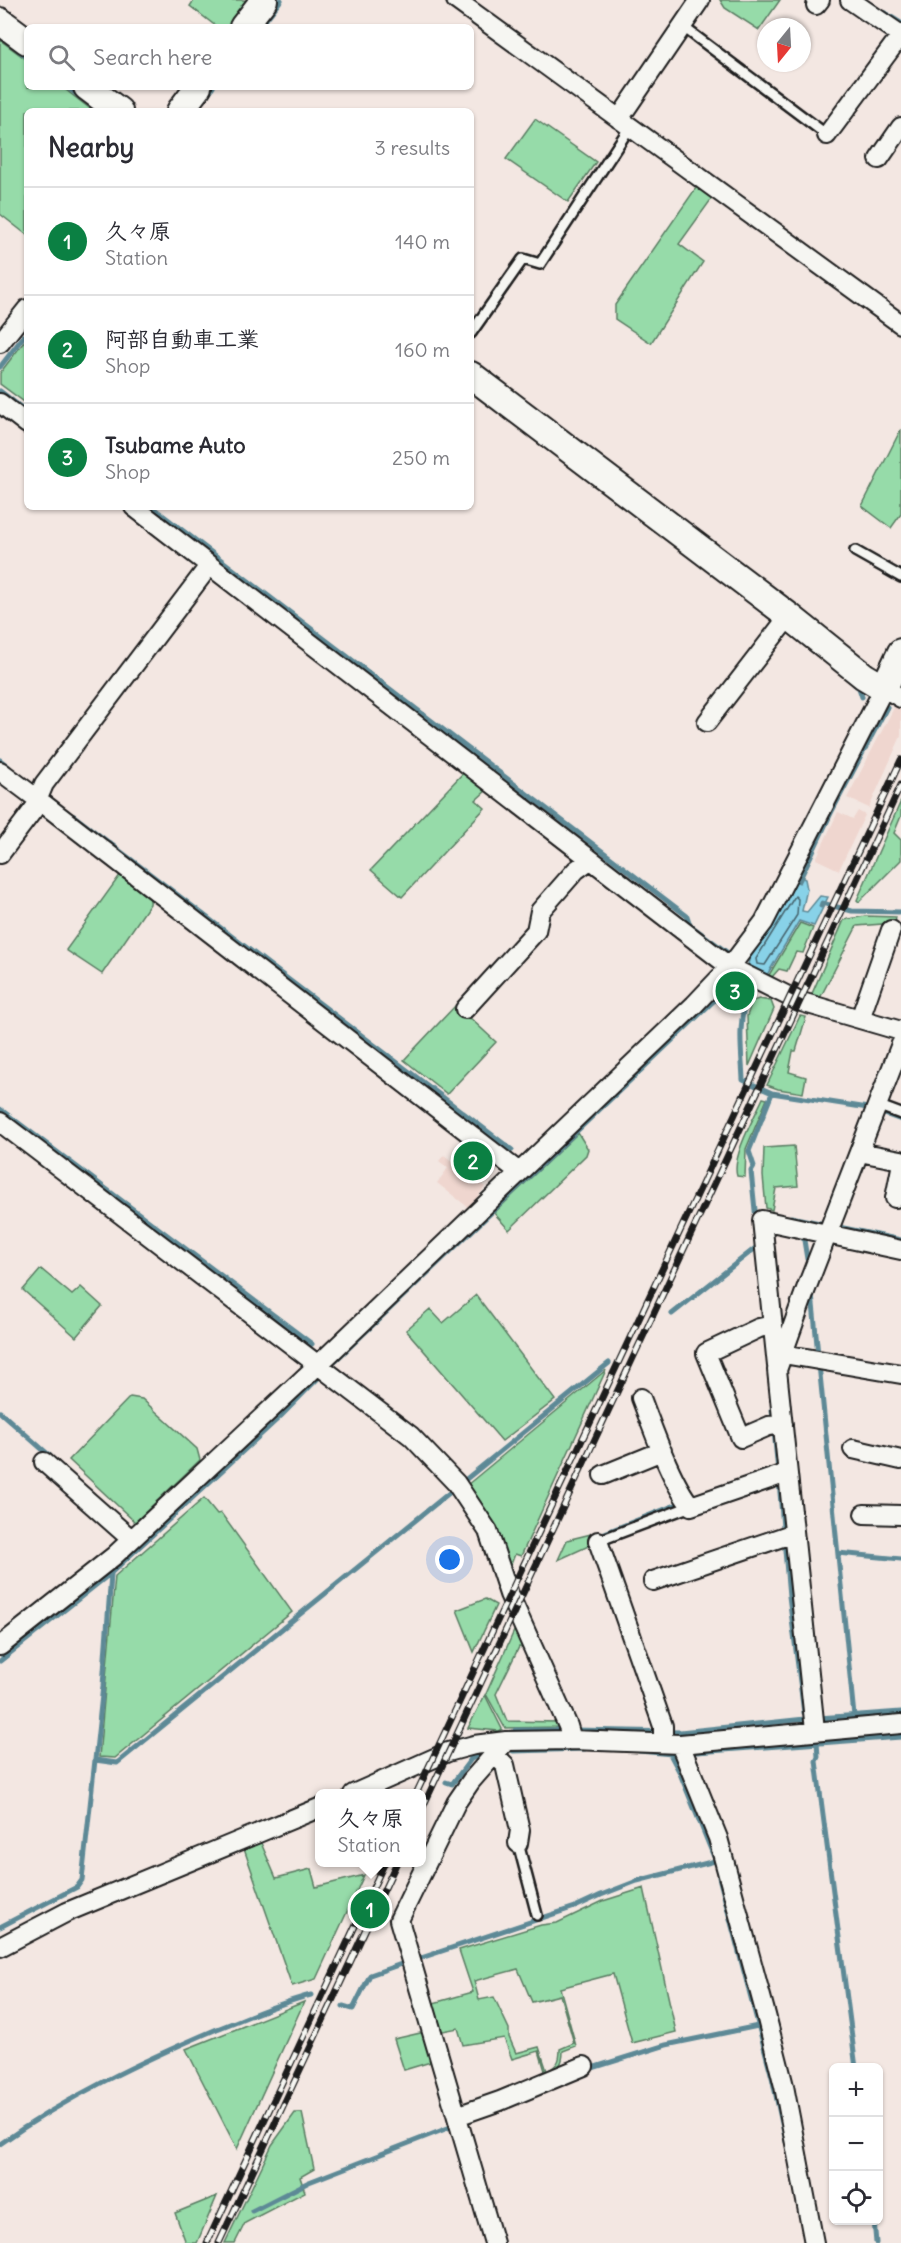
<!DOCTYPE html>
<html lang="en">
<head>
<meta charset="utf-8">
<style>
	body { margin:0; font-family:Delius,"Klee One",sans-serif; background:#f7f7f7; color:#2b2b33 }
	.controls { position:absolute; right:18px; bottom:18px; display:grid; overflow:hidden; border-radius:9px; box-shadow:0 2px 4px #0004 }
	.controls button { width:54px; height:54px; display:grid; place-items:center; padding:0; border:0; border-bottom:2px solid #e1e1e2; background:#fff; color:#2b2b33; font:30px sans-serif }
	.compass { position:absolute; left:757px; top:18px; width:54px; height:54px; border-radius:50%; background:#fff; box-shadow:0 2px 4px #0004; rotate:198deg }
	.you { position:absolute; left:450px; top:1560px; width:21px; height:21px; margin:-15px; border:4px solid #fff; border-radius:50%; background:#1a73e8; box-shadow:0 0 0 9px #1a73e833 }
	.badge { display:grid; place-items:center; width:39px; height:39px; border-radius:50%; background:#0b8043; color:#fff; font-size:20px; font-weight:700 }
	.pin { position:absolute; translate:-50% -50%; border:3px solid #fff; box-shadow:0 2px 6px #0006 }
	.popup { position:absolute; left:315px; top:1789px; width:111px; height:78px; box-sizing:border-box; display:grid; place-content:center; border-radius:9px; background:#fff; filter:drop-shadow(0 2px 4px #0005); font-size:20px; white-space:nowrap; color:#7c7c81 }
	.popup b { font-size:22px; color:#2b2b33 }
	.popup::after { content:''; position:absolute; left:50%; top:100%; margin-left:-12px; border:12px solid transparent; border-top-color:#fff }
	.list { margin:0; padding:0; list-style:none }
	h2 { display:flex; justify-content:space-between; align-items:center; height:78px; margin:0; padding:0 24px; font-size:26px }
	h2 small { font-size:20px; font-weight:400; color:#7c7c81 }
	.list li { display:grid; grid-template-columns:39px 1fr auto; gap:18px; align-items:center; box-sizing:border-box; height:108px; padding:0 24px; border-top:2px solid #e1e1e2 }
	.list b { display:block; font-size:22px; white-space:nowrap }
	.list p { margin:0; font-size:20px; white-space:nowrap; color:#7c7c81 }
	.list em { font-size:20px; font-style:normal; color:#7c7c81 }
	.icon { flex:none; width:33px; height:33px; fill:none; stroke:currentColor; stroke-width:2; stroke-linecap:round; stroke-linejoin:round }
	.map { position:relative; flex:none; width:901px; height:2243px; overflow:hidden }
	.search { position:absolute; background:#fff; box-shadow:0 2px 4px #0004; left:24px; top:24px; width:450px; height:66px; display:flex; align-items:center; gap:15px; box-sizing:border-box; padding:0 21px; border-radius:9px; color:#7c7c81; font-size:22px }
	.panel { position:absolute; background:#fff; box-shadow:0 2px 4px #0004; left:24px; top:108px; width:450px; height:402px; border-radius:9px }
	.map>svg:first-child { display:block }
	.built { fill:#efd6cf }
	.green { fill:#96dba9; stroke:#597c62; stroke-width:1.5; fill-rule:evenodd }
	.water { fill:#88d2e8; stroke:#5d8996; stroke-width:1.5 }
	.lines { fill:none; stroke-linecap:round; stroke-linejoin:round }
	.shore { stroke:#47656e; stroke-width:1.5 }
	.stream { stroke:#5d8996; stroke-width:5 }
	.lane-casing { stroke:#1c1c1c; stroke-width:14 }
	.street-casing { stroke:#1c1c1c; stroke-width:22 }
	.secondary-casing { stroke:#1c1c1c; stroke-width:30 }
	.lane { stroke:#f6f6f2; stroke-width:9 }
	.street { stroke:#f6f6f2; stroke-width:18 }
	.secondary { stroke:#f6f6f2; stroke-width:26 }
	.rail-casing { stroke:#1c1c1c; stroke-width:7 }
	.rail { stroke:#f6f6f2; stroke-width:4.5; stroke-dasharray:14; stroke-linecap:butt }
</style>
</head>
<body>
<div class="map">
<svg width="901" height="2243" viewBox="0 0 901 2243">
	<rect width="100%" height="100%" fill="#f3e7e2"/>
	<filter id="ink" filterUnits="userSpaceOnUse"><feTurbulence type="fractalNoise" baseFrequency=".0167" numOctaves="2"/><feDisplacementMap in="SourceGraphic" scale="12" xChannelSelector="R" yChannelSelector="G"/><feConvolveMatrix kernelMatrix="1 2 1 2 8 2 1 2 1" color-interpolation-filters="sRGB"/></filter>
	<g filter="url(#ink)">
		<path class="built" d="M896 704 901 708V736L869 808 847 798Z
			M858 811 865 815 839 870 816 859 838 812 853 819Z
			M444 1155 485 1187 469 1208 437 1183 448 1168 439 1161Z"/>
		<path class="green" d="M194 0H251L229 27H217L190 6Z
			M720 0H780L759 30 725 8Z
			M0 40 27 60V87H62L93 111H27V235L0 214Z
			M535 119 596 162 568 202 506 159Z
			M698 185 713 197 679 244 703 262 651 343 615 319V305Z
			M27 338V404L0 384V373Z
			M901 429V514L891 528 862 506Z
			M465 771 488 789 476 800 485 808 402 897 371 870Z
			M901 801V816L894 833 901 840V860L859 902 857 900Z
			M123 871C133 880 152 890 150 904L102 974 66 950Z
			M865 916 896 917 895 923 857 926 819 1000 811 996 844 920Z
			M800 923 813 928 803 953 796 952 787 971 779 969 772 977 769 975Z
			M759 999 771 1001 774 1009 749 1066 747 1016 752 1001Z
			M456 1005 496 1042 447 1094 404 1060Z
			M800 1016 806 1017 796 1051H793L789 1072 806 1077 803 1093 778 1089 767 1085Z
			M763 1098 767 1099 746 1149 745 1177 737 1176C731 1157 755 1116 763 1098Z
			M578 1133 588 1149 586 1155 509 1230 494 1213Z
			M794 1146 798 1186 776 1188 772 1210 766 1208 763 1176 764 1148Z
			M41 1269 72 1295 81 1287 102 1306 76 1337 23 1290Z
			M476 1295 555 1400 502 1441 406 1330 430 1309 443 1323Z
			M606 1370 521 1556 515 1554 510 1567C500 1536 488 1510 467 1485Z
			M130 1397 142 1399 197 1449 200 1460 135 1522 69 1460Z
			M204 1498 217 1514 221 1513 292 1612 115 1758 99 1757 115 1576Z
			M595 1533 593 1544 558 1560 567 1540Z
			M485 1599 496 1605 474 1652 457 1610Z
			M514 1631 519 1632 524 1649 519 1647 496 1694 507 1721 559 1722 560 1727 505 1728 486 1694Z
			M485 1695 502 1729 499 1731 468 1728Z
			M261 1843 276 1878 311 1869 316 1887 364 1875 316 1979 292 1986 244 1849Z
			M644 1888 676 2032 632 2043 613 1974 560 1988 576 2046 563 2051C563 2064 559 2069 546 2074L539 2051 512 2059 504 2038 463 2045 458 2028 438 2032 430 2004 473 1992 459 1950 541 1925 557 1923 603 1901ZM518 1969 532 2002 560 1995 574 2043 560 2049C560 2061 558 2065 547 2071L539 2047 516 2053 509 2037V2029L494 1997 479 2000 474 1981Z
			M304 2002 237 2149 186 2049Z
			M425 2032 434 2061 404 2070 394 2039Z
			M295 2113H302L314 2169 300 2177 305 2192 245 2223 235 2243H225L272 2145Z
			M217 2196 197 2243H186L175 2213Z"/>
		<path class="water" d="M797 875 805 879 807 889 802 911 807 912 820 896 828 897 814 926 799 921 767 975 750 967 748 964 750 957 771 926Z"/>
		<g class="lines">
			<path class="shore" d="M795 896 798 899 797 915 765 965 757 964 756 959Z"/>
			<path class="stream" d="M885 13 901 23
				M260 27 281 0
				M16 48 27 57
				M67 87 83 99
				M205 98 213 87
				M0 367 27 332
				M0 391 27 412
				M152 507 687 916 690 925 728 953
				M854 684 859 688 862 697
				M0 760 9 767
				M74 816 512 1150
				M799 881 832 811 887 707
				M821 906 822 903 852 911 901 912
				M747 999C737 1024 742 1054 743 1080L772 1093 749 1151 754 1166 751 1171 756 1220
				M772 1093 868 1108 901 1120
				M0 1109 312 1344
				M791 1217 901 1240
				M803 1234 807 1259
				M812 1294 854 1716
				M672 1314 758 1246
				M772 1409 778 1471
				M0 1412 50 1456
				M779 1481 789 1596 804 1713
				M597 1536 683 1502
				M838 1553 901 1559
				M0 1661 111 1573 281 1416 334 1362 722 993 731 980
				M574 1730 680 1732 805 1719 901 1712
				M516 1733 515 1730H564
				M817 1742 818 1757 816 1761 856 2068
				M513 1751 585 1749
				M639 1751 672 1754
				M697 1752 901 1737
				M670 1754 679 1771 714 1857
				M95 1760 117 1763 609 1363
				M446 1782 452 1784 471 1759 486 1751
				M719 1877 772 2077 786 2142
				M0 1927 77 1887 82 1880 103 1686 111 1574
				M418 1959 575 1907 601 1895 637 1881 715 1861
				M343 2006 353 2009 370 1975 404 1963
				M589 2069 666 2045 758 2026
				M0 2144C66 2097 142 2061 217 2029 248 2017 279 2003 311 1995
				M252 2211 309 2182 453 2126
				M874 2220 876 2243"/>
			<g class="lane-casing">
				<path id="lane" d="M682 26 827 135
					M471 333 523 259 540 264 630 127
					M855 551 901 577
					M877 1105 901 1114
					M598 1541 691 1506
					M518 1843 537 1915"/>
			</g>
			<g class="street-casing">
				<path id="street" d="M456 0 901 324
					M850 0 901 35
					M816 5 820 0
					M619 119 700 0
					M827 135 901 35
					M879 159 901 127
					M0 343 27 309
					M0 403 27 424
					M134 507 730 967 798 1001 901 1031
					M707 722 789 616
					M0 771 40 801
					M40 801 39 796 44 784 209 566
					M0 854 40 801 519 1172
					M465 1009 536 931 540 911 576 870 590 860
					M860 1019 891 930
					M0 1122 411 1436 456 1483 488 1531 509 1594 568 1726 572 1740
					M859 1152 901 1160
					M895 1198 901 1168
					M773 1325 759 1328 706 1353 741 1438 769 1426 783 1424
					M783 1354 901 1374
					M777 1366 762 1220 901 1250
					M641 1398C653 1429 671 1482 691 1506L787 1473
					M853 1449 901 1460
					M44 1462 131 1539
					M603 1475 662 1451
					M864 1514 901 1515
					M598 1541 663 1726V1743
					M653 1581 794 1533
					M0 1646 114 1556 319 1364 694 1005 730 967 764 922 884 688 901 698
					M815 1730 777 1370 806 1289 901 1044
					M680 1744 718 1838 766 2015 784 2086 814 2243
					M494 1754 505 1765 520 1830 518 1843
					M353 1794 448 1752 474 1745 506 1741
					M0 1947 67 1912 319 1808
					M457 2116 500 2101 584 2066
					M494 2243 399 1920 456 1803 471 1781 506 1741 572 1740 680 1744 901 1724"/>
			</g>
			<g class="secondary-casing">
				<path id="secondary" d="M0 21 27 41
					M243 27 264 0
					M87 87 119 111
					M180 111 198 87
					M471 375 789 616 864 676 884 688 901 652"/>
			</g>
			<use href="#lane" class="lane"/>
			<use href="#street" class="street"/>
			<use href="#secondary" class="secondary"/>
			<g class="rail-casing">
				<path id="rail" d="M416 1794 901 760
					M421 1811 901 785
					M207 2243 385 1862
					M219 2243 397 1862"/>
			</g>
			<use href="#rail" class="rail"/>
		</g>
	</g>
</svg>
<div class="controls">
<button>+</button>
<button>−</button>
<button><svg class="icon" aria-label="locate" viewBox="0 0 24 24"><circle cx="12" cy="12" r="6"/><path d="M12 2v4M12 18v4M2 12h4M18 12h4"/></svg></button>
</div>
<svg class="compass" viewBox="-18 -18 36 36"><path d="M0-13l5 13h-10z" fill="#e53935"/><path d="M0 13l5-13h-10z" fill="#7c7c81"/></svg>
<div class="you"></div>
<div class="pin badge" style="left:370px;top:1909px">1</div>
<div class="popup"><b>久々原</b>Station</div>
<div class="pin badge" style="left:473px;top:1161px">2</div>
<div class="pin badge" style="left:735px;top:991px">3</div>
<div class="search"><svg class="icon" aria-label="search" viewBox="0 0 24 24"><circle cx="10" cy="10" r="6"/><path d="M15 15l6 6"/></svg>Search here</div>
<section class="panel">
<h2>Nearby<small>3 results</small></h2>
<ul class="list">
<li><span class="badge">1</span><div><b>久々原</b><p>Station</p></div><em>140 m</em></li>
<li><span class="badge">2</span><div><b>阿部自動車工業</b><p>Shop</p></div><em>160 m</em></li>
<li><span class="badge">3</span><div><b>Tsubame Auto</b><p>Shop</p></div><em>250 m</em></li>
</ul>
</section>
</div>
</body>
</html>
